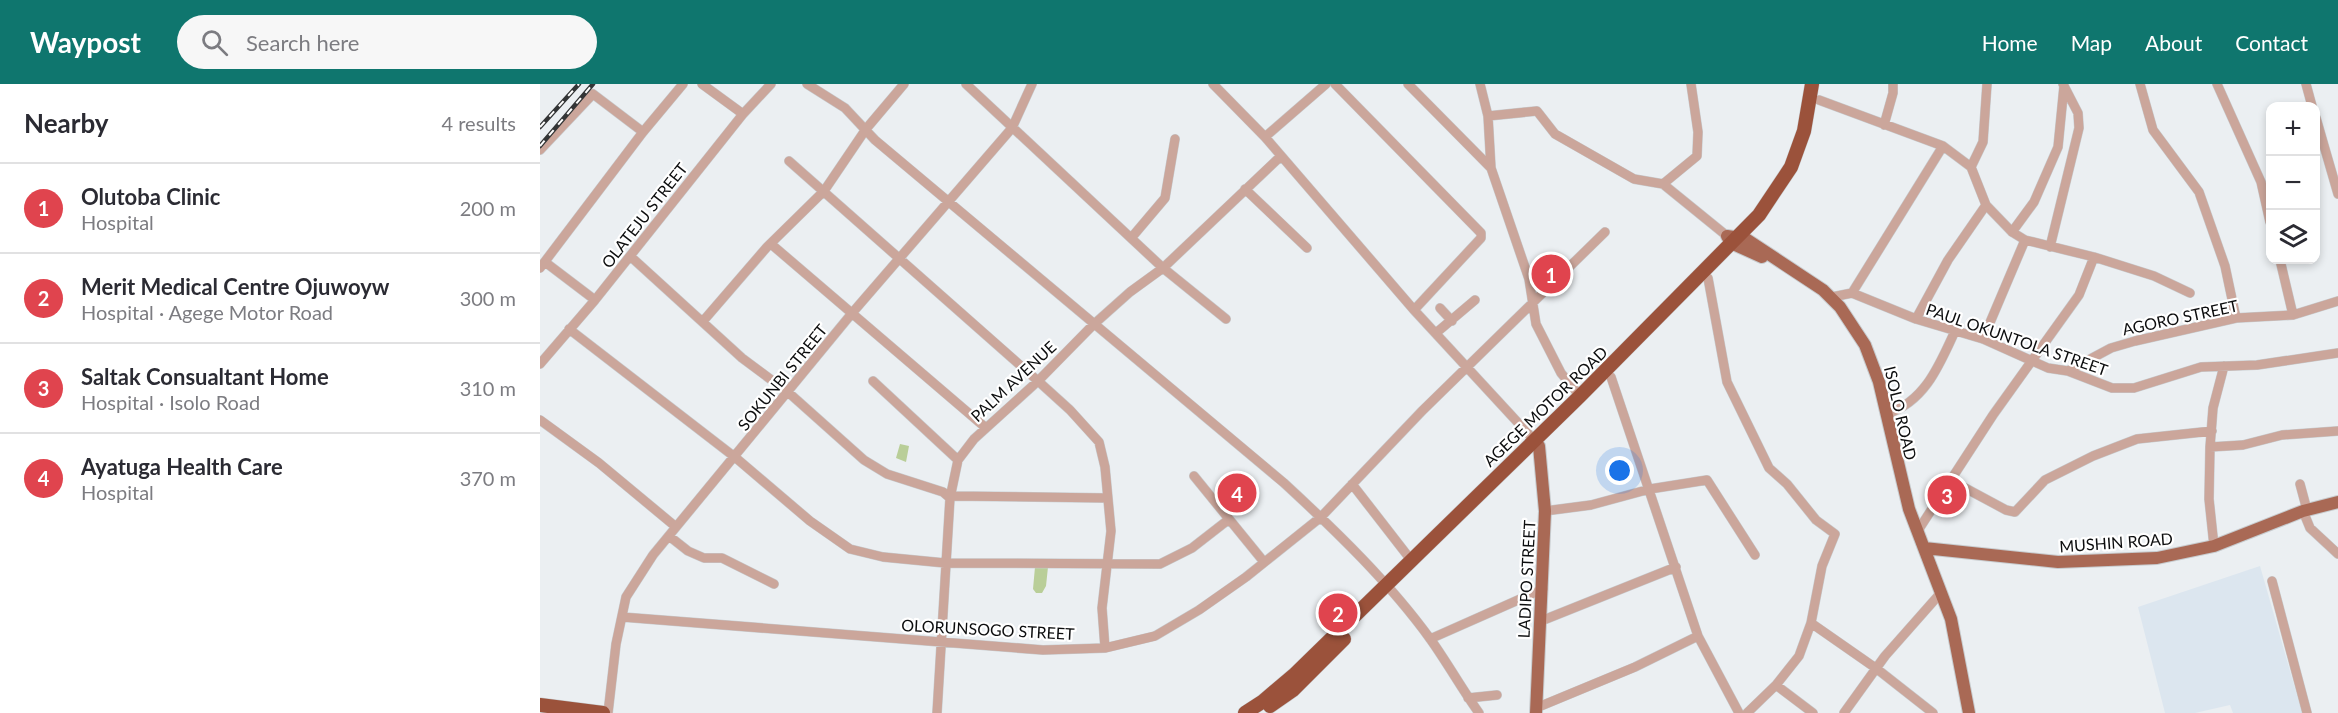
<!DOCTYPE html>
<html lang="en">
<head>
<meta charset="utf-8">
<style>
	body { margin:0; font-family:Lato,sans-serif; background:#f7f7f7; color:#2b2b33 }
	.controls { position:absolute; right:18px; top:18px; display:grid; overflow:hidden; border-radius:12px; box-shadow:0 3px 9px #0003 }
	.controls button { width:54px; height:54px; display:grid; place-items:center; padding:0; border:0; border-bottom:2px solid #e1e1e2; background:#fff; color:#2b2b33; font:30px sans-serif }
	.you { position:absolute; left:1080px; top:387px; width:21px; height:21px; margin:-15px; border:4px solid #fff; border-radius:50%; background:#1a73e8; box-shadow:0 0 0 9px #1a73e833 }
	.badge { display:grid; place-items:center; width:39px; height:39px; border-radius:50%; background:#0f766e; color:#fff; font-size:20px; font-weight:700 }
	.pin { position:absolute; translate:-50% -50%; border:3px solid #fff; box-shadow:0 2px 6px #0006 }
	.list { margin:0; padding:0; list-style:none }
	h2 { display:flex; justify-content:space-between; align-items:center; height:78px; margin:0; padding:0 24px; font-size:26px }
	h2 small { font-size:20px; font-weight:400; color:#7c7c81 }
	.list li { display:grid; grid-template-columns:39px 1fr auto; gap:18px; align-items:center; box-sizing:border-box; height:90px; padding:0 24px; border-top:2px solid #e1e1e2 }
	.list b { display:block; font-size:22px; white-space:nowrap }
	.list p { margin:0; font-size:20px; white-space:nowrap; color:#7c7c81 }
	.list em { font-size:20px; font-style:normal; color:#7c7c81 }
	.icon { flex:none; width:33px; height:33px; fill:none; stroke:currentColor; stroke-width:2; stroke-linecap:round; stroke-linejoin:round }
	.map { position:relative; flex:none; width:1798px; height:629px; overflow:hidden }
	header { display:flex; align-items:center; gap:36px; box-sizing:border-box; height:84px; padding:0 30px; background:#0f766e; color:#fff }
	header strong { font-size:28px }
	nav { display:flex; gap:33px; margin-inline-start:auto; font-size:21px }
	.search { width:420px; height:54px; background:#f7f7f7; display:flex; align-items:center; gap:15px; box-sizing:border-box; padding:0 21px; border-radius:33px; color:#7c7c81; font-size:22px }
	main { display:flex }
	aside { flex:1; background:#fff }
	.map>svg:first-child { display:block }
	.built { fill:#dce6ef }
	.green { fill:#b9ce98 }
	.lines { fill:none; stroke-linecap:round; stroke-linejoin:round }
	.minor-casing { stroke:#c7cbce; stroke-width:10 }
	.major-casing { stroke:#c7cbce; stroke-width:14 }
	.highway-casing { stroke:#c7cbce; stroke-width:15 }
	.minor { stroke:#cba69b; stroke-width:9 }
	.major { stroke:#a96955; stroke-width:12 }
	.highway { stroke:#9b523b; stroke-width:14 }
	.rail-casing { stroke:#333536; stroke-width:4.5 }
	.rail { stroke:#fff; stroke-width:2; stroke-dasharray:7; stroke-linecap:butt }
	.labels { text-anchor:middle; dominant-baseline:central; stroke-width:4.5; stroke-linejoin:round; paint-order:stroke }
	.street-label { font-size:16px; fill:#0c0d0e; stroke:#fff }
</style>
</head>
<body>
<header>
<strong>Waypost</strong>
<div class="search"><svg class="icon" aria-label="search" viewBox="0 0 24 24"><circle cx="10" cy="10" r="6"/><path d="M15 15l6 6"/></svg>Search here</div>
<nav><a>Home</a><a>Map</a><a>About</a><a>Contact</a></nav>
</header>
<main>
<aside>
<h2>Nearby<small>4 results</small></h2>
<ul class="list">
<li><span class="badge" style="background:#e0444e">1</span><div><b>Olutoba Clinic</b><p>Hospital</p></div><em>200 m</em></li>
<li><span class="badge" style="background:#e0444e">2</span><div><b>Merit Medical Centre Ojuwoyw</b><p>Hospital · Agege Motor Road</p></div><em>300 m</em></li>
<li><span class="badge" style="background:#e0444e">3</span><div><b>Saltak Consualtant Home</b><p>Hospital · Isolo Road</p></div><em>310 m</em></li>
<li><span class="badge" style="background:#e0444e">4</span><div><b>Ayatuga Health Care</b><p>Hospital</p></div><em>370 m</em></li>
</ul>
</aside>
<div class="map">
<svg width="1798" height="629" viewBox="0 0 1798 629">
	<rect width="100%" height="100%" fill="#ebeff2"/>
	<path class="built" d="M1720 482 1762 629H1693L1690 621 1655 629H1625L1598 523Z"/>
	<path class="green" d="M360 360 369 362 366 378 356 374Z
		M495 483H508L506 502 502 509H496L493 505Z"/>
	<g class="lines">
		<g class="minor-casing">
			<path id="minor" d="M162 0 203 30
				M267 0 305 24 335 56 744 399C796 447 850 499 891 556 908 580 922 605 939 629
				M426 0 623 184 686 235
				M673 0 725 53 874 226 994 356
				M795 0 941 149V154L874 226
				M868 0 951 84
				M940 0 948 32 951 84 989 195 996 240 1021 289 1040 312
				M1600 0 1613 46 1659 108 1685 182 1696 234
				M1677 0 1721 98 1730 138
				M1766 0 1772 22
				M1279 16 1403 62 1431 83 1446 121 1472 148 1485 156 1554 173 1614 192 1650 209
				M948 32 997 27 1015 50 1094 95 1123 100 1187 152
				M1776 34 1798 110
				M1344 41 1353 9V0
				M725 53 786 0
				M0 66 53 10 103 48
				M249 77 498 297 530 326 559 358 565 383 571 447 562 524 565 564
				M1431 83 1443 58 1447 0
				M1123 100 1157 72 1158 48 1151 0
				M705 105 767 164
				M1472 148 1494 118 1518 63 1524 2
				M592 153 625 114 635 55
				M231 160 446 344
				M1510 163 1539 44 1538 29 1523 0
				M90 172 202 274 249 309 324 376 347 390 403 408 410 414
				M1740 176 1753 231
				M5 178 55 216
				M0 184 103 48 143 0
				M1168 194 1187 298 1229 384 1247 400 1276 436 1295 450 1282 482 1271 539 1337 585 1393 629
				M1312 209 1403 62
				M1292 213 1312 209 1376 235 1443 255 1508 284 1528 287 1572 304H1594L1661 283 1717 281 1798 269
				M900 224 912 237
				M1376 235 1408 176 1446 121
				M164 236 227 163 284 107 326 45 364 0
				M29 245 196 374 270 437 310 465 343 473 405 479 620 480 652 464 688 436
				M896 249 935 216
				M1443 255 1485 156
				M0 280 55 216 203 30 231 0
				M1528 287 1571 264 1595 257 1696 234 1753 231 1798 217
				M1071 293 1158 552 1199 629
				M333 297 418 376
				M1347 330C1385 317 1399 282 1415 247
				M0 336 59 379 136 443
				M1670 363 1703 361 1742 351 1798 347
				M654 392 724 478
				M1412 397 1466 426 1475 428 1505 396 1553 372 1597 355 1672 347
				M812 400 871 476
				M1760 400 1767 426
				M410 412 567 414
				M1005 427 1051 421 1110 405 1167 396 1215 471
				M1763 427 1770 444 1798 470
				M1377 448 1453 331 1539 211 1554 173
				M129 452 148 467 164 474H182L234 500
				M1674 462 1669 415 1670 363 1673 324 1684 282
				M1732 497 1767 629
				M82 533 503 566 565 564 615 552 659 526 706 493 781 433 882 327 1065 148
				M1001 537 1136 483
				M890 555 1003 505
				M1236 601 1273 629
				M928 614 957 611
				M996 624 1095 583 1158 552
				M68 629 76 560 86 513 113 471 313 228 472 44 492 0
				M397 629 410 414 418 376 434 355 498 297 553 241 590 208 623 184 741 72
				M1207 629 1236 601 1259 572 1271 539
				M1304 629 1345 572 1398 512"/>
		</g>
		<g class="major-casing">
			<path id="major" d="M1187 152 1206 155 1283 206 1300 223 1325 261 1339 298 1369 425 1411 535 1429 629
				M1187 152 1191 159 1222 173
				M994 356 999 362 1005 427 996 629
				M1384 464 1518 478 1617 474 1674 462 1763 427 1798 418"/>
		</g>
		<g class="highway-casing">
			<path id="highway" d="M0 621 63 629
				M730 622 753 606 804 555
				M705 629 722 618 755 590 1040 312 1219 131 1251 83 1264 47 1272 0"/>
		</g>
		<use href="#minor" class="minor"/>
		<use href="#major" class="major"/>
		<use href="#highway" class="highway"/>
		<g class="rail-casing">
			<path id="rail" d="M0 43 39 0
				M0 62 53 0"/>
		</g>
		<use href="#rail" class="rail"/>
	</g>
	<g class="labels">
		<g class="street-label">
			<text transform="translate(104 131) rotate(-52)">OLATEJU STREET</text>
			<text transform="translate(1640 233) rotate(-12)">AGORO STREET</text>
			<text transform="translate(1477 255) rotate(19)">PAUL OKUNTOLA STREET</text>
			<text transform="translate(242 293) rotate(-51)">SOKUNBI STREET</text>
			<text transform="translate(473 297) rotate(-43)">PALM AVENUE</text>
			<text transform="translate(1005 322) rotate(-44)">AGEGE MOTOR ROAD</text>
			<text transform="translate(1361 329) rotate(77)">ISOLO ROAD</text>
			<text transform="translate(1576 458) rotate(-4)">MUSHIN ROAD</text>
			<text transform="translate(986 495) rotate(-87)">LADIPO STREET</text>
			<text transform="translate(448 545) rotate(3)">OLORUNSOGO STREET</text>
		</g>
	</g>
</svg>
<div class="controls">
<button>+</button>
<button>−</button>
<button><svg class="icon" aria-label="layers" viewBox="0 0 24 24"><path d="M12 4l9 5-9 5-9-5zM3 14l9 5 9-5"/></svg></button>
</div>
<div class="you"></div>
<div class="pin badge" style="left:1011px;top:190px;background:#e0444e">1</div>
<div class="pin badge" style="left:798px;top:529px;background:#e0444e">2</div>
<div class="pin badge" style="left:1407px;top:411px;background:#e0444e">3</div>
<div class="pin badge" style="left:697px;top:409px;background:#e0444e">4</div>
</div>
</main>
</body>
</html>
